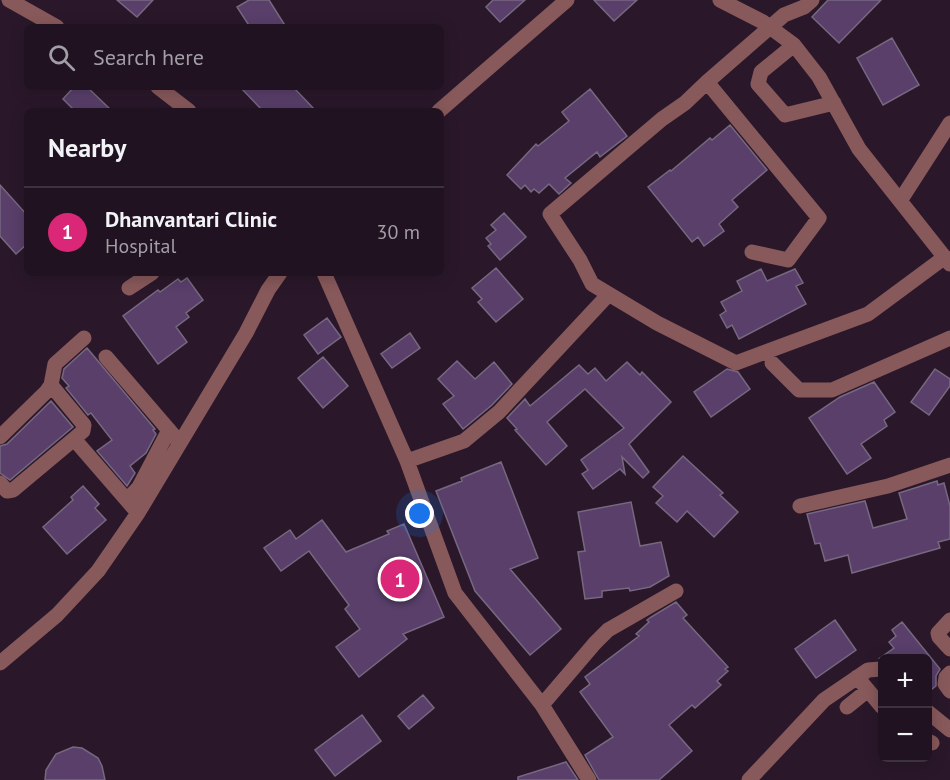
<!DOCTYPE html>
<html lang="en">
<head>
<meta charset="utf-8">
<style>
	body { margin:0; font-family:"PT Sans",sans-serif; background:#2d202d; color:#f1f3f6 }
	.controls { position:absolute; right:18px; bottom:18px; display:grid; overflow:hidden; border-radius:9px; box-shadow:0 3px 15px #0003 }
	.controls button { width:54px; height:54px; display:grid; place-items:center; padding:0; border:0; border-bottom:2px solid #3d323e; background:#201220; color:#f1f3f6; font:30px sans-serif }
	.you { position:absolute; left:420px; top:514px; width:21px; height:21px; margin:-15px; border:4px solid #fff; border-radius:50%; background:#1a73e8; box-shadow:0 0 0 9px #1a73e833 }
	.badge { display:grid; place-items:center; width:39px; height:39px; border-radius:50%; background:#db2777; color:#fff; font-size:20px; font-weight:700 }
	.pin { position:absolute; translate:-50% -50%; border:3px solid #fff; box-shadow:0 2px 6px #0006 }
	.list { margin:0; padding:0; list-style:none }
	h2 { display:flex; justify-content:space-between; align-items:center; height:78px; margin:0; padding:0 24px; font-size:26px }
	h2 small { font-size:20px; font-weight:400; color:#a29ea5 }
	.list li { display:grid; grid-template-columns:39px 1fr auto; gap:18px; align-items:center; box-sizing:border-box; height:90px; padding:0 24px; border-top:2px solid #3d323e }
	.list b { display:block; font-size:22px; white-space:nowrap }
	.list p { margin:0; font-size:20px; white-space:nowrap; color:#a29ea5 }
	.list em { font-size:20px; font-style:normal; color:#a29ea5 }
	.icon { flex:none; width:33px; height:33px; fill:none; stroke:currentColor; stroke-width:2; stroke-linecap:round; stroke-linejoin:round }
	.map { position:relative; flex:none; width:950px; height:780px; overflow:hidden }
	.search { position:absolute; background:#201220; box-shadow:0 3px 15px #0003; left:24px; top:24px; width:420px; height:66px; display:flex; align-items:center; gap:15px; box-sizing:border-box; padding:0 21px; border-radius:9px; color:#a29ea5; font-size:22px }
	.panel { position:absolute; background:#201220; box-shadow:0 3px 15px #0003; left:24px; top:108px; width:420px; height:168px; border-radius:9px }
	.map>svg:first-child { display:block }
	.building { fill:#593f6a; stroke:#776881; stroke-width:1.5 }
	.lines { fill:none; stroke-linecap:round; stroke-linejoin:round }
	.minor { stroke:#88595b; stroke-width:15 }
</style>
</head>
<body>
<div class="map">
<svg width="950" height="780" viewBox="0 0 950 780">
	<rect width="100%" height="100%" fill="#2a182a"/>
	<path class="building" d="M117 0H153L137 17Z
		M249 0H269L286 27H250L237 7Z
		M493 0H525L500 22 486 7Z
		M594 0H637L614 21Z
		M828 0H881L839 43 812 17Z
		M892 38 919 85 883 105 857 58Z
		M74 87H87L112 111H75L63 99Z
		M240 87H293L316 111H263Z
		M590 89 627 136 600 157 597 152 565 178 571 183 559 194 549 184 539 193 534 189 531 192 525 185 521 189 507 175 536 144 538 146 569 121 562 112Z
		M730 125 767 170 732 200 738 207 719 224 724 231 704 246 698 237 692 242 648 187 670 170 671 171 710 138 712 140Z
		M0 185 27 215V244L16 254 0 236Z
		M504 213 526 237 500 260 488 246 491 244 486 238 496 230 491 225Z
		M496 268 523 299 496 322 478 302 482 299 472 288Z
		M761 269 767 281 795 269 803 283 796 286 806 304 739 339 732 325 727 328 720 315 726 311 721 302 742 291 737 281Z
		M187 278 203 300 186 313 189 317 176 327 187 342 158 364 123 316 158 290 160 292 178 279 181 282Z
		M327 318 341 337 318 354 304 335Z
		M410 333 420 348 392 368 381 354Z
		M87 348 155 429 153 430 156 434 146 453 130 466 135 473 127 486 97 451 112 440 91 413 88 415 66 388 69 386 62 378 64 369Z
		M323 357 348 386 323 408 298 378Z
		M457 361 475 379 494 362 512 384 492 405 463 429 443 404 454 396 438 379Z
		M627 362 640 375 642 372 671 402 629 444 649 472 643 478 622 457 625 474 620 469 593 489 582 474 588 470 581 460 624 428 585 389 547 422 567 446 546 465 515 430 517 429 507 418 525 399 530 406 579 365 588 374 595 368 606 381Z
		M727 369 738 372 750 389 711 417 694 392Z
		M935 369 950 379V386L929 415 911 402Z
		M874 382 895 412 884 420 887 426 861 444 871 458 847 474 809 418 840 397Z
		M51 401 73 427 10 480 0 473V446L7 444Z
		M683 456 723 493 720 495 738 512 714 537 687 511 677 522 656 503 663 496 653 487Z
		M501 462 538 558 510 569 561 629 530 655 475 591 436 491 462 481 461 478Z
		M937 481 938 485 944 483 950 506V539L938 542 940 548 852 573 848 555 825 561 820 543 815 544 807 514 865 501 873 528 907 519 899 493Z
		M83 486 99 504 95 508 106 520 67 554 43 527 73 500 71 497Z
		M631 502 640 546 661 542 669 576 650 587 630 591 629 588 602 591V597L585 599 578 552 585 551 578 512Z
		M322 520 346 552 389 534 387 531 404 524 444 617 403 634 407 639 359 677 336 647 360 629 345 609 349 605 309 551 281 571 264 548 290 530 296 539Z
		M676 602 687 615 683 618 728 667 725 669 728 671 717 681 721 685 695 708 692 705 669 725 692 751 659 780H599L585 755 613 737 580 692 590 684 585 677 639 636 636 634 649 622 647 620 651 617Z
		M835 620 856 650 816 678 795 649Z
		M902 622 940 669 936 676V686L927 693V658H880L894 648 889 642 896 636 892 630Z
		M423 695 434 708 409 729 398 716Z
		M362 715 381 741 335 776 315 750Z
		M73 747 82 748 98 758 102 766 105 780H45L46 770 56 754Z
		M566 762 578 780H518V777Z"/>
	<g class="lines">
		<path class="minor" d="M9 0 57 27
			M720 0 763 22 794 45 819 77 859 149 950 264
			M794 45 761 72 758 84 785 115 834 103
			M707 82 784 15 804 7 812 0
			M158 87 189 111
			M439 111 567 0
			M900 201 950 123
			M752 252 788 260 819 218 707 82 685 103 662 119 550 214 580 260 592 284 657 323 736 363 868 314 945 257
			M324 273 407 461 455 593 542 705 589 780
			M129 288 152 273
			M106 357 180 443
			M772 363 799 390H832L950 338
			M51 385 84 425 83 431 74 439
			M0 437 47 391 51 385 55 364 84 338
			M407 461 464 441 499 412 609 294
			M0 483 7 491 13 490 74 439 138 513
			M127 500 139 487 169 430
			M800 506 888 486 950 465
			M950 620 938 633 939 637 950 649
			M0 663 57 615 98 571 138 513 246 333 268 290 280 273
			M950 673 946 677 945 684 950 691
			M857 677 882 707
			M542 705 595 643 608 630 676 591
			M847 707 868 690
			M928 712 950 730
			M928 741 932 743
			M749 780 824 700 868 670 881 669 882 670"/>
	</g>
</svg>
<div class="controls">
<button>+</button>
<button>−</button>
</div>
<div class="you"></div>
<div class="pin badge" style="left:400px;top:579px">1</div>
<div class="search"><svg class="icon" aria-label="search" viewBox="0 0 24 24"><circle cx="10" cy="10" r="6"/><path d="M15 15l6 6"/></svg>Search here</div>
<section class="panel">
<h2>Nearby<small></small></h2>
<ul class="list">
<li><span class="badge">1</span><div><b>Dhanvantari Clinic</b><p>Hospital</p></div><em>30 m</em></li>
</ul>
</section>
</div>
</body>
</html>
